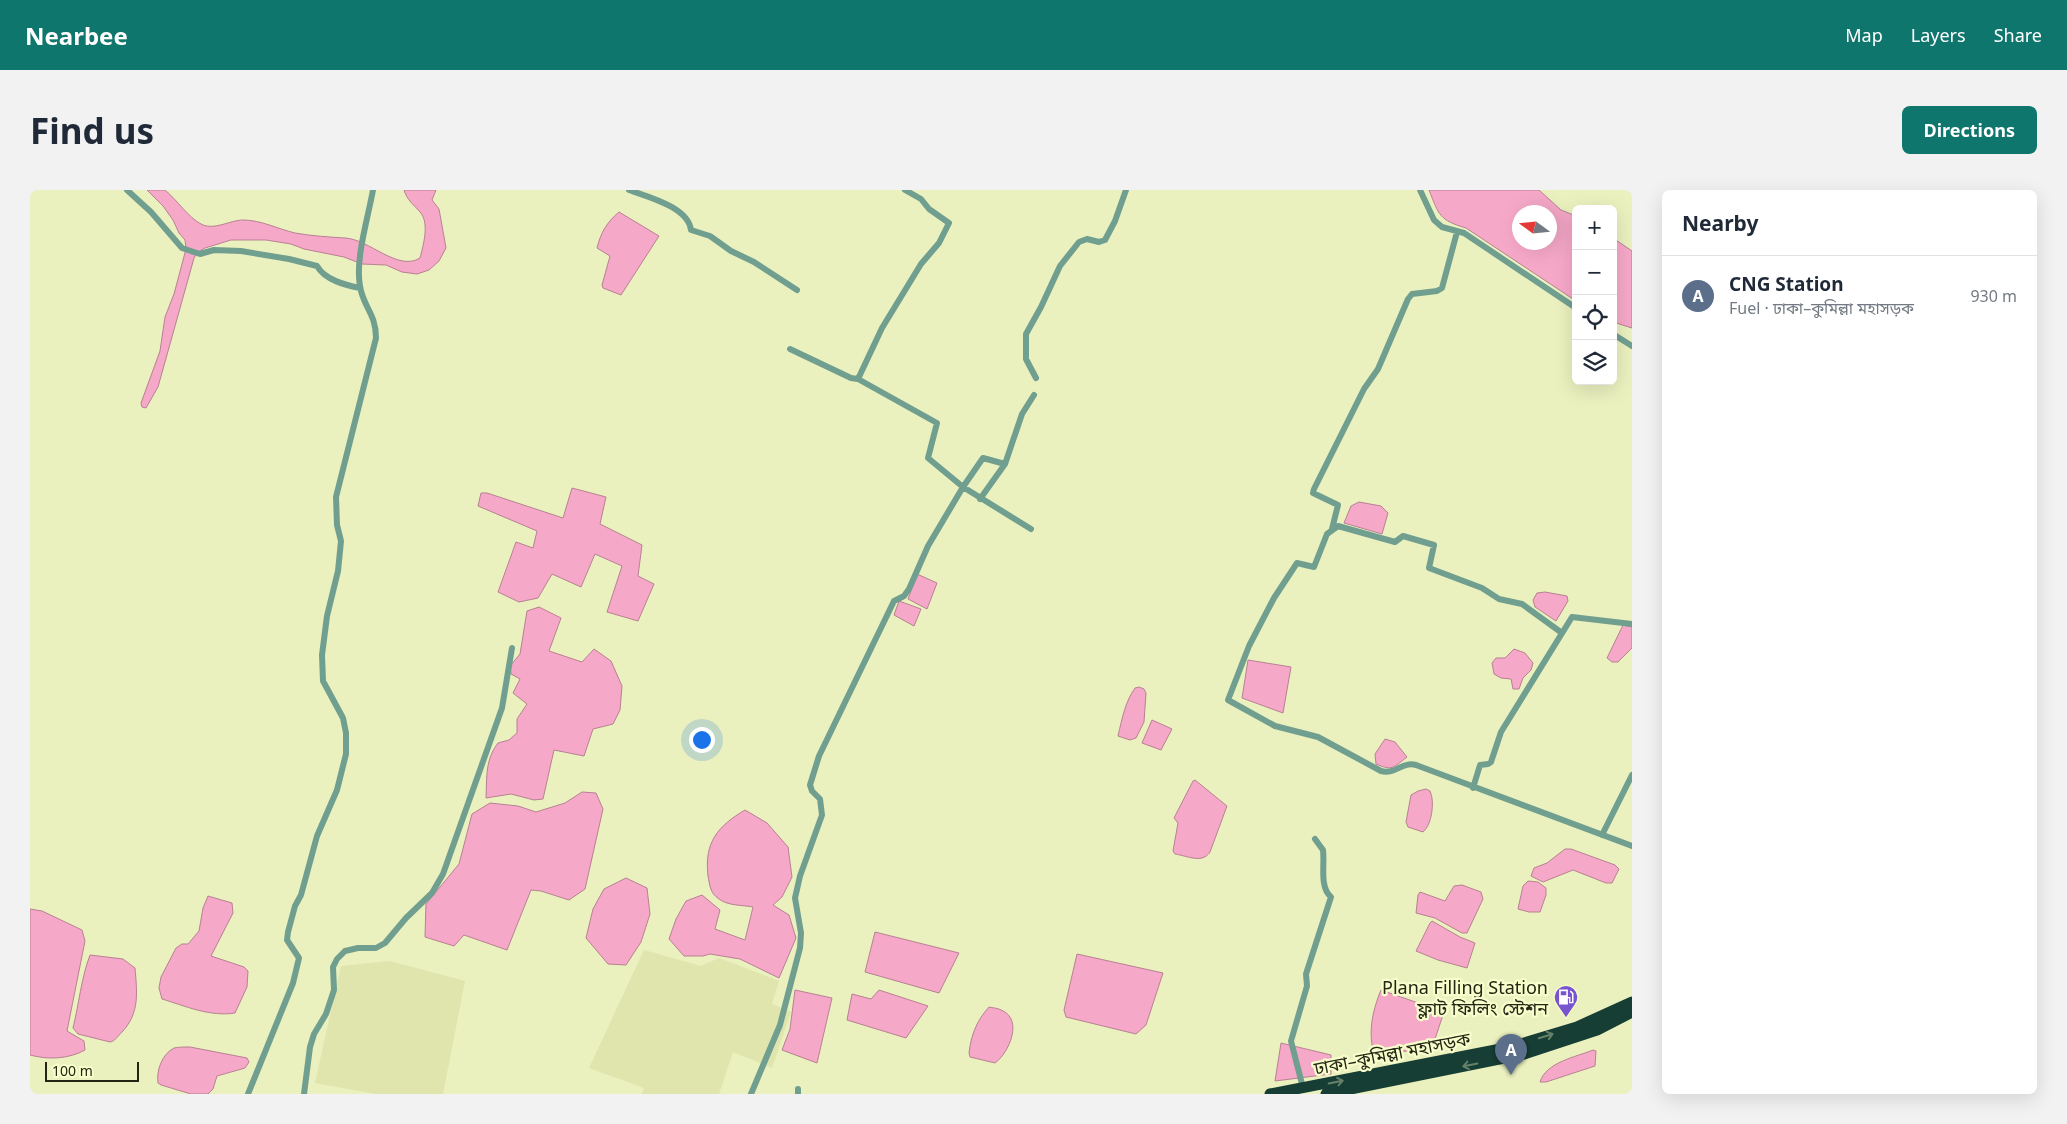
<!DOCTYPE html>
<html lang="en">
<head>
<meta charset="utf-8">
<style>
	body { margin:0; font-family:"Noto Sans","Noto Sans Bengali",sans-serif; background:#f2f2f3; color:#1f2937 }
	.controls { position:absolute; right:15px; top:15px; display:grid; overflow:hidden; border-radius:8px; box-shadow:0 5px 20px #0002 }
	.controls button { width:45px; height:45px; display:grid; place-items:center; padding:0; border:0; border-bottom:1px solid #e0e1e3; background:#fff; color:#1f2937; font:25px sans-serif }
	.compass { position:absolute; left:1482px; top:15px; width:45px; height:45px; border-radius:50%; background:#fff; box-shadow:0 5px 20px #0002; rotate:285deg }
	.scale { position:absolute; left:15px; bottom:12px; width:94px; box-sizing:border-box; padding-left:5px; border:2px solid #242613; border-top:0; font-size:14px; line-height:18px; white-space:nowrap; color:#242613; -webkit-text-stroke:4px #f7fdcb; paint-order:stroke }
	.you { position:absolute; left:671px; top:549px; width:18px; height:18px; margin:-12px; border:4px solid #fff; border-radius:50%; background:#1a73e8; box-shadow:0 0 0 8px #1a73e833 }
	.badge { display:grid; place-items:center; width:32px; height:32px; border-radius:50%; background:#0f766e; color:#fff; font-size:16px; font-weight:700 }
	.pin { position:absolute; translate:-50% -41px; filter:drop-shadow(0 1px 2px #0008) }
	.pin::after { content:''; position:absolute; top:26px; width:18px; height:15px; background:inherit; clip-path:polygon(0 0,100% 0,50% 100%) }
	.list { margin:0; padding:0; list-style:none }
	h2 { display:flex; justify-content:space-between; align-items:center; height:65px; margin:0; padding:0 20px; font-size:21px }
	h2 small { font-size:16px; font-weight:400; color:#747a83 }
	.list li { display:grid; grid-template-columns:32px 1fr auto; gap:15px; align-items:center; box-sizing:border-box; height:80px; padding:0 20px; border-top:1px solid #e0e1e3 }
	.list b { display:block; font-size:19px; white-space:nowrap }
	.list p { margin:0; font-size:16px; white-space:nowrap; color:#747a83 }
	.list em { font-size:16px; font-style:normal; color:#747a83 }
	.icon { flex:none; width:28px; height:28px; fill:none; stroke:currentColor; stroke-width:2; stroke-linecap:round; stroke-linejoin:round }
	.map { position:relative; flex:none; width:1602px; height:904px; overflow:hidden; border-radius:8px }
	header { display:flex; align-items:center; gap:30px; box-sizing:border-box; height:70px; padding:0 25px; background:#0f766e; color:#fff }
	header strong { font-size:24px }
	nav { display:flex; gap:28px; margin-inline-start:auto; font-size:18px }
	.intro { display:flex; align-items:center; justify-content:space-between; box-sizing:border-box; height:120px; padding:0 30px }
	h1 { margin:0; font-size:35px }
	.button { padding:12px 22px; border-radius:8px; background:#0f766e; color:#fff; font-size:18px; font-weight:700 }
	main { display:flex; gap:30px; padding:0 30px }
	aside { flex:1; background:#fff; border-radius:8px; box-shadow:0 5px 20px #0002 }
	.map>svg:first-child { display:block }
	.built { fill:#dfe5ad }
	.water { fill:#f6a8c8; stroke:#b78192; fill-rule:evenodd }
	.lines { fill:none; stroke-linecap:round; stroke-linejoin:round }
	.street { stroke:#709f90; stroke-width:6 }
	.highway { stroke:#163e34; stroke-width:11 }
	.oneway { stroke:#658169 }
	.labels { text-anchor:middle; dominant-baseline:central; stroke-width:4.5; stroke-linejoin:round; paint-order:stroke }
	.poi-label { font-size:18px; fill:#242613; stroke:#f7fdcb; text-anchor:end }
	.street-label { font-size:18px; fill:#242613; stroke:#f7fdcb }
</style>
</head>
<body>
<header>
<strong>Nearbee</strong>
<nav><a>Map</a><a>Layers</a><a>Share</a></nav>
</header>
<div class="intro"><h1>Find us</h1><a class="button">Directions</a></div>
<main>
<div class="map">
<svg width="1602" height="904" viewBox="0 0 1602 904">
	<rect width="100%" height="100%" fill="#eaf0be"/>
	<path class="built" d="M614 760 671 776 689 768 749 791 742 814 761 822 742 878 703 862 689 904H612L614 898 559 878Z
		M360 771 435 791 413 904H346L285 893 311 776Z"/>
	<path class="water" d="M117 0H135C147 10 158 27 171 34 184 41 200 30 213 30 231 30 248 39 265 43 282 46 299 47 315 48 339 49 368 82 390 68 393 56 400 33 390 22 383 14 377 10 374 0H406L402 10 409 19 416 58 409 71 399 80 387 84 372 82 356 75 332 74 314 67 274 59 261 54 236 50H201L175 58 168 62 164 68 128 197 116 218 112 217 111 213 130 161 135 127 144 104 156 59 155 50 149 43 143 30 133 16Z
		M1399 0H1509L1531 20 1546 26V111L1436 38C1409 30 1409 25 1399 0ZM1490 22H1520V52H1490Z
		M589 22 629 46 591 105 573 98 572 95 580 66 567 58C571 42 577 32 589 22Z
		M1583 48 1602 61V138L1583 132Z
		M542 298 576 307 570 334 612 355 608 386 624 394 608 431 577 422 592 376 565 364 551 397 522 384 508 408 489 412 468 402 486 352 503 358 507 341 448 316 451 303H457L533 328Z
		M1329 312 1351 316 1358 323 1352 344 1314 333 1321 316Z
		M887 384 907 393 897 419 878 409Z
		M1515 402 1537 406 1538 411 1526 431 1505 417 1503 410 1507 403Z
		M869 411 891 419 884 436 864 425Z
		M509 417 531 428 519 461 552 472 564 459 581 471 592 496 590 520 583 534 563 539 554 566 524 560 513 609 504 610 481 604 456 608C457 587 455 570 468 553L479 550 487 543V529L497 514 483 503 490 489 481 484 480 476 490 464 497 421Z
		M1593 435 1602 437V458L1588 472H1582L1577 468Z
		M1484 459 1495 463 1503 473 1501 480 1493 488 1489 499H1483L1481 489 1471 488 1464 484 1462 473 1466 468H1475Z
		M1218 470 1261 477 1253 523 1212 508Z
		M1109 497 1114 499 1116 503 1114 532 1106 548 1100 550 1088 546C1092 529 1095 512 1105 498Z
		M1122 530 1142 539 1131 560 1112 553Z
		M1355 549 1365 552 1377 567C1363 578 1362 581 1346 574L1345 564Z
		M1165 590 1197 616 1180 662C1172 674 1158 666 1145 664L1143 661 1148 633 1144 628 1163 591Z
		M1396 599 1400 601C1405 611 1402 635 1393 642L1378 637 1376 632 1381 605 1388 601Z
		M552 602 566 603 573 619 555 699 539 710 511 701 501 700 477 760 434 745 424 756 395 747 396 714 429 674 442 624 460 613 488 616 506 622 535 613Z
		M715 620 737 633 758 657 762 687 752 707 743 715 759 725 766 748 749 788 710 769 680 764 673 766H654L639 749 646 729 656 711 672 705 690 720 685 739 715 750 723 717C713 715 698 716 689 709 680 703 680 696 678 686 674 652 688 636 715 620Z
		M1535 659H1541L1585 675 1589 679 1582 693H1576L1543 680 1513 692 1501 686 1504 678 1517 673Z
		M596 688 617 698 620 724 611 752 596 775 578 774 556 748 563 719 574 699Z
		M1498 691 1508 692 1516 698V705L1510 722H1499L1488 719 1493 696Z
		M1432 695 1451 702 1453 709 1437 743H1432L1405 728 1386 723 1388 705 1390 702 1415 711 1424 696Z
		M178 706 202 713 203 723 181 766 214 777 218 781 217 797 205 823C180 827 155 816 132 809L129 798 131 787 146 758 152 754H158L169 741 173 718Z
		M0 719 12 721 52 740 55 751 37 841 54 851 55 860C39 869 18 870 0 865Z
		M1402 731 1430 747 1445 753 1437 778 1408 770 1386 761 1400 733Z
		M845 742 929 763 909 803 835 782Z
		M1047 764 1133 783 1116 835 1106 844 1036 827 1034 820Z
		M60 765 93 769 105 778C107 802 110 823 92 842 87 847 85 851 80 852L48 844 43 838C49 814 51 789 60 765Z
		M765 800 802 808 787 873 752 860 760 839Z
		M849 800 898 816 876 848 817 830 822 804 841 809Z
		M1351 800 1414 822 1402 858 1344 865C1338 842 1342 822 1351 800Z
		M959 817C963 818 968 818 971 820 994 829 979 863 965 873L940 867 939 863C941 845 947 830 959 817Z
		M1251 853 1301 865V884L1245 891Z
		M160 857 217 868 219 872 215 878 187 886 183 899 178 904H161L131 895 128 893C126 881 132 864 144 858 148 857 155 857 160 857Z
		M1563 860 1566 861 1565 876 1516 892H1510C1516 872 1546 867 1563 860Z"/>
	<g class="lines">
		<path class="street" d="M97 0 121 22 152 58 170 64 184 60 211 61 259 69 287 76C295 90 315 95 330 98
			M599 0C618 7 658 17 661 40L680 46 701 61 724 72 767 100
			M1390 0 1404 30 1412 37 1434 43 1546 118
			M1583 144 1602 156
			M760 159 821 188 828 189 907 233 898 268 933 297 1001 339
			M1006 188 996 169V144L1011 117 1030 76 1049 52 1057 49 1069 52 1075 50 1085 31 1096 0
			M828 189 852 138 891 74 909 53 919 33 899 19 891 9 875 0
			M950 309 975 274
			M1302 339 1308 315 1283 303 1284 299 1334 199 1348 179 1378 109 1382 104 1407 101 1412 98 1427 42
			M1532 443 1492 414 1469 409 1452 398 1399 378 1404 355 1373 346 1365 352 1308 336 1297 344 1284 377 1267 373 1244 408 1219 456 1198 510 1245 536 1288 547 1351 581C1366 585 1372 571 1386 575L1602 656
			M1443 598 1450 575 1458 574 1461 572 1471 542 1542 427 1602 434
			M1572 645 1602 585
			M1273 898 1261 851 1277 796 1276 784 1301 707C1289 697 1295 674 1293 660L1285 649
			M218 904 263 793 269 768 257 750 258 742 265 716 271 705 287 646 307 600 316 564V543L313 528 293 491 292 465 297 426 308 381 311 351 307 335 306 307 346 148C346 123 333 117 330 96 325 69 338 28 343 0
			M274 904 280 857 284 844 296 824 304 800 303 777 307 769 315 761 328 758H346L355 753 376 728 402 703 413 684 472 518 482 458
			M721 904 750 835 770 758 771 743 765 708 770 686 792 625 790 609 782 601 780 595 789 566 864 411 874 406 879 399 898 356 933 297 953 268 975 274 992 224 1004 205
			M768 904V899"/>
		<path class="highway" d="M1240 904 1481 857 1547 837 1602 812
			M1296 904 1494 864 1567 840 1602 822"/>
	</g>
	<defs><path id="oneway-shaft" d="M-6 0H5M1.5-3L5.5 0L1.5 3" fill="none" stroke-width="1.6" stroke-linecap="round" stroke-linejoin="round" transform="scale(1.25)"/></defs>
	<g class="oneway">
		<use href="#oneway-shaft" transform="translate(1516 846) rotate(-17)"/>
		<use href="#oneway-shaft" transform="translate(1440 875) rotate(169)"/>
		<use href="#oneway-shaft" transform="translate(1306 892) rotate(-11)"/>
	</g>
	<defs>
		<g id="fuel-pin" transform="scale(1.25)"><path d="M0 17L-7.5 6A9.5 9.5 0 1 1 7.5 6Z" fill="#7855ce" stroke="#f7fdcb"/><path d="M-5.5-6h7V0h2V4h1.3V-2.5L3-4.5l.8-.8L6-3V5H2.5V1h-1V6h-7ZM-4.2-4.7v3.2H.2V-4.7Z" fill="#fff"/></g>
	</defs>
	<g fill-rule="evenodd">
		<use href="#fuel-pin" x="1536" y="807"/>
	</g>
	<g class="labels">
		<g class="poi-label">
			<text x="1518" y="797">Plana Filling Station<tspan x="1518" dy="21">ফ্লাট ফিলিং স্টেশন</tspan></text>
		</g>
		<g class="street-label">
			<text transform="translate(1362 863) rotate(-11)">ঢাকা–কুমিল্লা মহাসড়ক</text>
		</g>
	</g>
</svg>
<div class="controls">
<button>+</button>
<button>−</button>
<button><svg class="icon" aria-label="locate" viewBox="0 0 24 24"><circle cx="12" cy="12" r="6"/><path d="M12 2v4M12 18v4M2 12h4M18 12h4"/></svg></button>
<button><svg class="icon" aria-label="layers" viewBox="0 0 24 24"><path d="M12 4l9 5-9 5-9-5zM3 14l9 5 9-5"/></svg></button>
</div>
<svg class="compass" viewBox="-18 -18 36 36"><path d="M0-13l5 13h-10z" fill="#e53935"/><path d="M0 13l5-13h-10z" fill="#747a83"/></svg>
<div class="scale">100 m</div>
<div class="you"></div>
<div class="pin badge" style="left:1481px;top:885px;background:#5c6f8a">A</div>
</div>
<aside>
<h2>Nearby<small></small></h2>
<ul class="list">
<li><span class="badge" style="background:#5c6f8a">A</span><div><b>CNG Station</b><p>Fuel · ঢাকা–কুমিল্লা মহাসড়ক</p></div><em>930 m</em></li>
</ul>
</aside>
</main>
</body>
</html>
